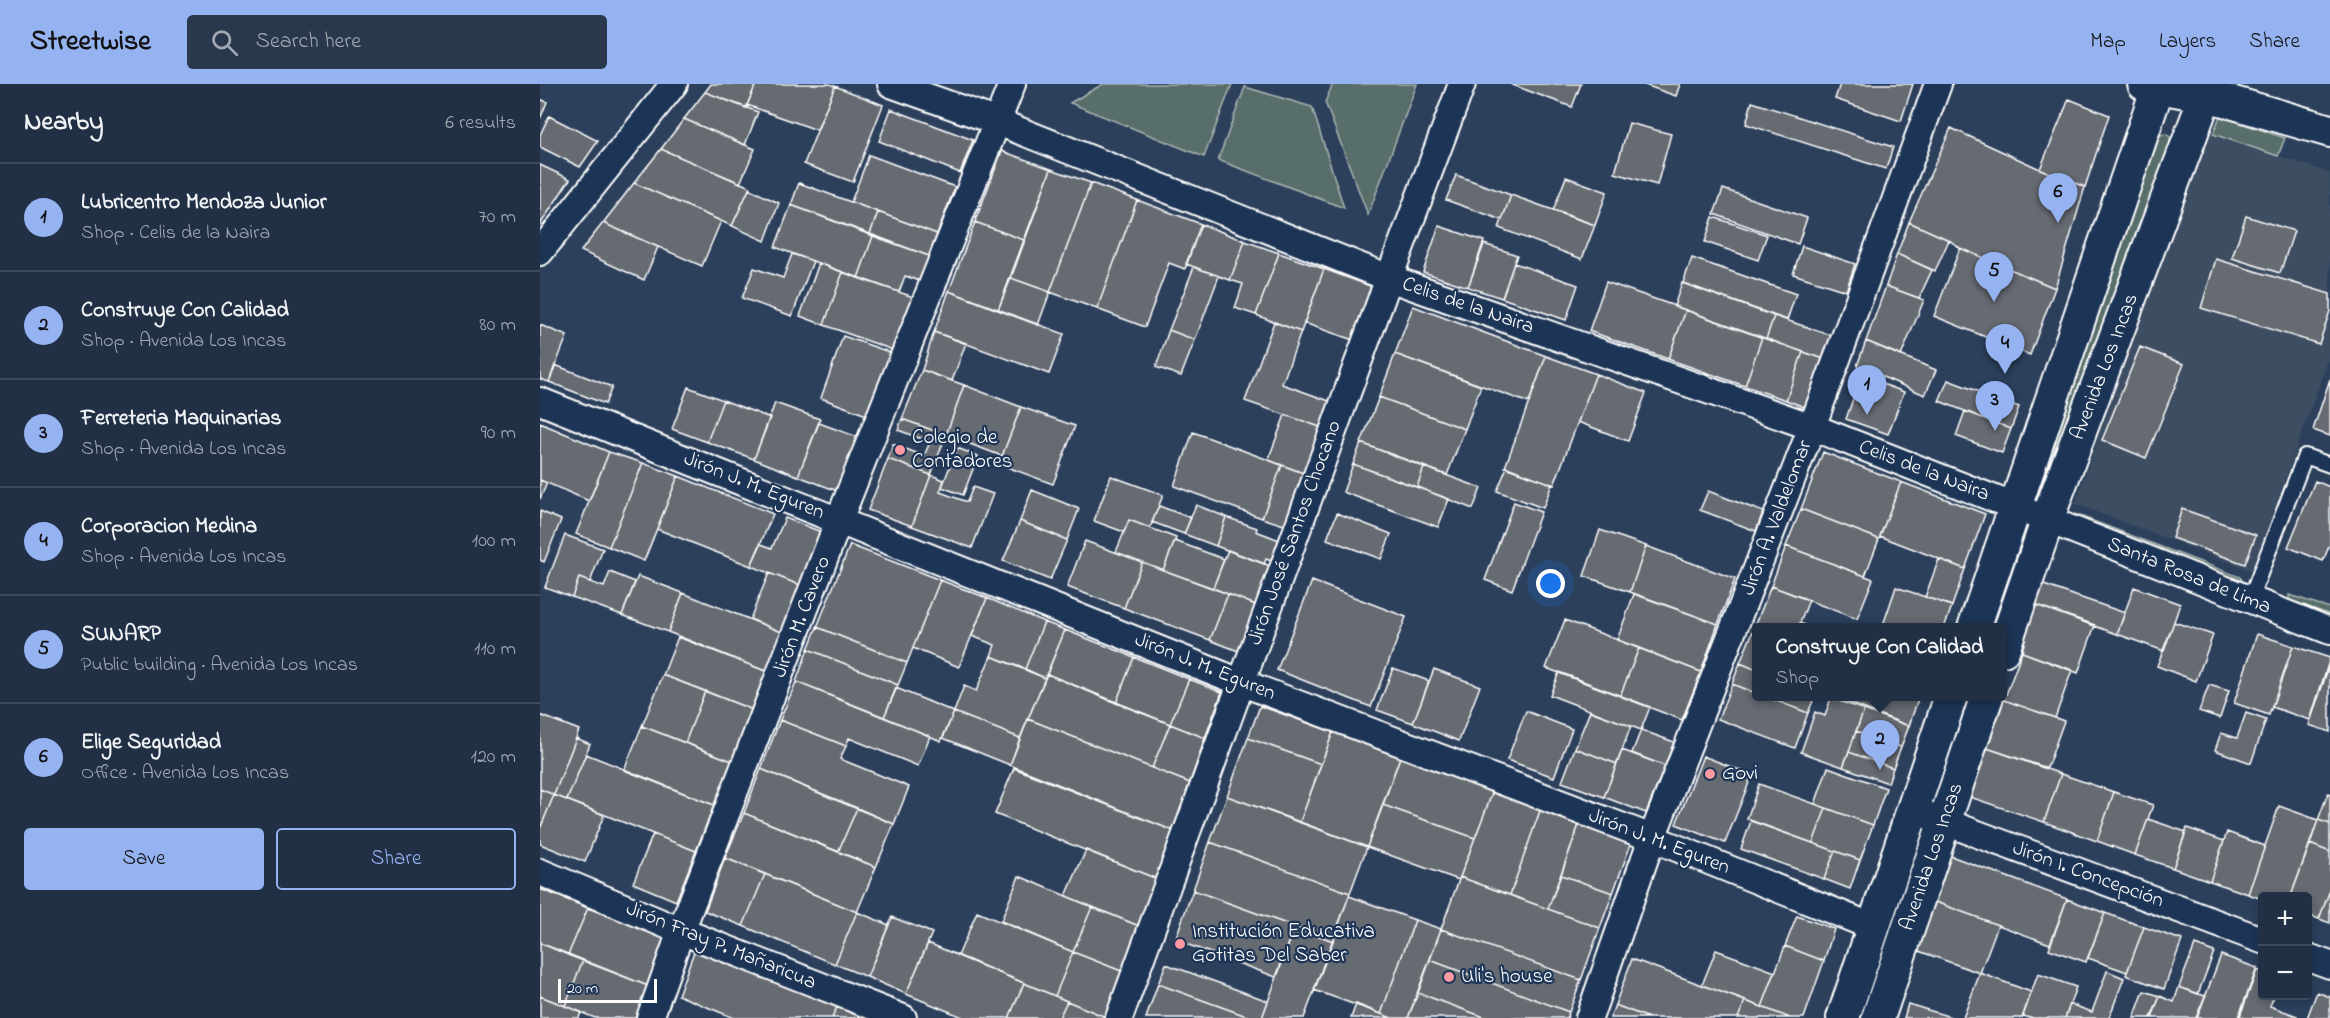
<!DOCTYPE html>
<html lang="en">
<head>
<meta charset="utf-8">
<style>
	body { margin:0; font-family:"Indie Flower",sans-serif; background:#29384c; color:#f1f3f6 }
	.controls { position:absolute; right:18px; bottom:18px; display:grid; overflow:hidden; border-radius:6px; box-shadow:0 3px 9px #0003 }
	.controls button { width:54px; height:54px; display:grid; place-items:center; padding:0; border:0; border-bottom:2px solid #3e4b5e; background:#213045; color:#f1f3f6; font:30px sans-serif }
	.scale { position:absolute; left:18px; bottom:15px; width:99px; box-sizing:border-box; padding-left:6px; border:3px solid #fff; border-top:0; font-size:16px; line-height:21px; white-space:nowrap; color:#fff; -webkit-text-stroke:4px #1d3557; paint-order:stroke }
	.you { position:absolute; left:1011px; top:500px; width:21px; height:21px; margin:-15px; border:4px solid #fff; border-radius:50%; background:#1a73e8; box-shadow:0 0 0 9px #1a73e833 }
	.badge { display:grid; place-items:center; width:39px; height:39px; border-radius:50%; background:#95b2f1; color:#111; font-size:20px; font-weight:700 }
	.pin { position:absolute; translate:-50% -50px; filter:drop-shadow(0 2px 3px #0008) }
	.pin::after { content:''; position:absolute; top:32px; width:21px; height:18px; background:inherit; clip-path:polygon(0 0,100% 0,50% 100%) }
	.popup { position:absolute; left:1212px; top:539px; width:255px; height:78px; box-sizing:border-box; display:grid; place-content:center; border-radius:6px; background:#213045; filter:drop-shadow(0 2px 4px #0005); font-size:20px; white-space:nowrap; color:#a2a9b3 }
	.popup b { font-size:22px; color:#f1f3f6 }
	.popup::after { content:''; position:absolute; left:50%; top:100%; margin-left:-12px; border:12px solid transparent; border-top-color:#213045 }
	.list { margin:0; padding:0; list-style:none }
	h2 { display:flex; justify-content:space-between; align-items:center; height:78px; margin:0; padding:0 24px; font-size:26px }
	h2 small { font-size:20px; font-weight:400; color:#a2a9b3 }
	.list li { display:grid; grid-template-columns:39px 1fr auto; gap:18px; align-items:center; box-sizing:border-box; height:108px; padding:0 24px; border-top:2px solid #3e4b5e }
	.list b { display:block; font-size:22px; white-space:nowrap }
	.list p { margin:0; font-size:20px; white-space:nowrap; color:#a2a9b3 }
	.list em { font-size:20px; font-style:normal; color:#a2a9b3 }
	.actions { display:flex; gap:12px; padding:18px 24px }
	.actions a { flex:1; padding:14px 0; border:2px solid #95b2f1; border-radius:6px; text-align:center; font-size:21px; color:#95b2f1 }
	.actions .main { background:#95b2f1; color:#111 }
	.icon { flex:none; width:33px; height:33px; fill:none; stroke:currentColor; stroke-width:2; stroke-linecap:round; stroke-linejoin:round }
	.map { position:relative; flex:none; width:1790px; height:934px; overflow:hidden }
	header { display:flex; align-items:center; gap:36px; box-sizing:border-box; height:84px; padding:0 30px; background:#95b2f1; color:#111 }
	header strong { font-size:28px }
	nav { display:flex; gap:33px; margin-inline-start:auto; font-size:21px }
	.search { width:420px; height:54px; background:#29384c; display:flex; align-items:center; gap:15px; box-sizing:border-box; padding:0 21px; border-radius:6px; color:#a2a9b3; font-size:22px }
	main { display:flex }
	aside { flex:1; background:#213045 }
	.map>svg:first-child { display:block }
	.built { fill:#3d4d62 }
	.green { fill:#596e6a; stroke:#acb6b4; stroke-width:1.5 }
	.building { fill:#666a71; stroke:#fff; stroke-width:1.5 }
	.lines { fill:none; stroke-linecap:round; stroke-linejoin:round }
	.service-casing { stroke:#fff; stroke-width:18 }
	.minor-casing { stroke:#fff; stroke-width:30 }
	.tertiary-casing { stroke:#fff; stroke-width:36 }
	.service { stroke:#1d3557; stroke-width:14 }
	.minor { stroke:#1d3557; stroke-width:26 }
	.tertiary { stroke:#1d3557; stroke-width:32 }
	.poi-dot { fill:#ff9aa2; stroke:#1d3557; stroke-width:2 }
	.labels { text-anchor:middle; dominant-baseline:central; stroke-width:4.5; stroke-linejoin:round; paint-order:stroke }
	.street-label { font-size:21px; fill:#fff; stroke:#1d3557 }
	.poi-label { font-size:21px; fill:#fff; stroke:#1d3557; text-anchor:start }
</style>
</head>
<body>
<header>
<strong>Streetwise</strong>
<div class="search"><svg class="icon" aria-label="search" viewBox="0 0 24 24"><circle cx="10" cy="10" r="6"/><path d="M15 15l6 6"/></svg>Search here</div>
<nav><a>Map</a><a>Layers</a><a>Share</a></nav>
</header>
<main>
<aside>
<h2>Nearby<small>6 results</small></h2>
<ul class="list">
<li><span class="badge">1</span><div><b>Lubricentro Mendoza Junior</b><p>Shop · Celis de la Naira</p></div><em>70 m</em></li>
<li><span class="badge">2</span><div><b>Construye Con Calidad</b><p>Shop · Avenida Los Incas</p></div><em>80 m</em></li>
<li><span class="badge">3</span><div><b>Ferreteria Maquinarias</b><p>Shop · Avenida Los Incas</p></div><em>90 m</em></li>
<li><span class="badge">4</span><div><b>Corporacion Medina</b><p>Shop · Avenida Los Incas</p></div><em>100 m</em></li>
<li><span class="badge">5</span><div><b>SUNARP</b><p>Public building · Avenida Los Incas</p></div><em>110 m</em></li>
<li><span class="badge">6</span><div><b>Elige Seguridad</b><p>Office · Avenida Los Incas</p></div><em>120 m</em></li>
</ul>
<div class="actions"><a class="main">Save</a><a>Share</a></div>
</aside>
<div class="map">
<svg width="1790" height="934" viewBox="0 0 1790 934">
	<rect width="100%" height="100%" fill="#2c405c"/>
	<filter id="ink" filterUnits="userSpaceOnUse"><feTurbulence type="fractalNoise" baseFrequency=".0167" numOctaves="2"/><feDisplacementMap in="SourceGraphic" scale="12" xChannelSelector="R" yChannelSelector="G"/><feConvolveMatrix kernelMatrix="1 2 1 2 8 2 1 2 1" color-interpolation-filters="sRGB"/></filter>
	<g filter="url(#ink)">
		<path class="built" d="M1664 47 1790 89V271L1712 487 1535 420Z"/>
		<path class="green" d="M563 0H692L664 73 530 19Z
			M793 0H877L828 131 785 18Z
			M705 3 772 23 804 124 678 76Z
			M1680 32 1745 54 1738 72 1673 50Z
			M1626 50 1630 53V59L1511 395 1504 398 1499 392 1501 387 1620 51Z
			M1535 430 1700 493 1702 496 1699 499 1532 432Z
			M1749 511 1790 524V531L1749 516Z
			M1380 768 1332 934H1318L1374 769Z"/>
		<path class="building" d="M171 0H216L206 24 165 8Z
			M216 0H289L295 2 277 46 207 21Z
			M970 0H1041L1032 23Z
			M1102 0H1140L1136 12Z
			M1300 0H1373L1361 37 1295 15Z
			M295 2 343 21 313 98 264 80Z
			M165 8 218 28 205 61 144 35Z
			M0 15 7 18 0 35Z
			M1529 15 1569 31 1545 103 1500 85Z
			M1212 18 1353 63 1346 85 1206 40Z
			M351 25 433 56 420 89 339 57Z
			M9 32 58 57 40 83 0 63V51Z
			M144 35 215 65 200 99 121 65Z
			M1089 39 1131 50 1117 101 1075 89Z
			M1411 44 1500 85 1545 103 1515 204 1420 164 1409 156 1369 138Z
			M121 65 210 103 192 142 94 99Z
			M462 67 511 85 484 156 435 138Z
			M329 71 415 103 397 150 311 118Z
			M0 81 30 95 0 141Z
			M511 85 551 99 510 208 471 194Z
			M916 91 971 111 962 136 906 116Z
			M1026 93 1067 108 1055 141 1013 127Z
			M94 99 181 137 162 182 63 139Z
			M259 99 338 128 330 150 251 121Z
			M551 99 597 116 557 225 510 208Z
			M209 105 239 119 225 157 192 142Z
			M1183 105 1267 134 1258 160 1174 130Z
			M971 111 1055 141 1042 175 959 144Z
			M597 116 661 140 645 185 629 179 605 243 557 225Z
			M251 121 333 152 318 194 235 163Z
			M338 128 397 150 389 172 330 150Z
			M1706 132 1754 147 1740 189 1692 174Z
			M1173 133 1227 151 1218 176 1165 158Z
			M435 138 484 156 458 226 409 207Z
			M1369 138 1409 156 1395 187 1357 170Z
			M63 139 118 163 104 196 41 167Z
			M661 140 705 157 690 196 646 180Z
			M899 142 944 157 928 203 883 188Z
			M333 152 389 172 380 197 365 192 359 208 318 194Z
			M705 157 739 169 716 231 695 224 703 200 690 196Z
			M944 160 977 171 962 214 928 203Z
			M1262 162 1315 180 1306 207 1253 190Z
			M1420 164 1515 204 1490 271 1394 232Z
			M739 169 784 185 761 248 716 231Z
			M252 170 273 177 252 232 202 214 214 184 243 194Z
			M1357 170 1392 186 1379 214 1346 202Z
			M1152 174 1256 210 1247 236 1143 199Z
			M1676 175 1790 210V227L1779 260 1661 224Z
			M279 179 303 188 284 241 260 232Z
			M974 179 1038 201 1026 236 962 214Z
			M654 183 679 192 655 256 629 246Z
			M784 185 833 203 813 256 764 239Z
			M303 188 373 213 353 266 284 241Z
			M471 194 510 208 498 241 458 226Z
			M1066 198 1146 226 1128 275 1049 247Z
			M1142 199 1234 232 1226 255 1134 222Z
			M1346 202 1384 216 1361 272 1326 257Z
			M409 207 524 250 509 290 394 248Z
			M873 222 1006 272 989 319 855 270Z
			M1146 226 1222 253 1205 302 1128 275Z
			M1234 232 1293 252 1284 275 1226 255Z
			M734 238 761 248 742 300 792 318 783 344 705 317Z
			M0 241 27 252 9 298 0 295Z
			M629 246 655 256 641 292 616 283Z
			M394 248 426 259 412 297 382 286Z
			M303 252 352 269 329 332 281 314Z
			M1222 253 1263 268 1246 316 1205 302Z
			M1326 257 1396 286 1385 311 1317 282Z
			M1600 263 1644 280 1606 374 1562 356Z
			M1263 268 1284 275 1267 324 1246 316Z
			M855 270 941 302 925 345 839 313Z
			M1006 272 1056 290 1014 401 965 383Z
			M15 281 72 303 65 320 9 298Z
			M382 286 424 301 406 351 362 335Z
			M1056 290 1106 309 1088 357 1038 338Z
			M1321 292 1364 308 1348 350 1306 335Z
			M1790 295V352L1773 346Z
			M1408 296 1479 323 1471 345 1399 317Z
			M424 301 481 323 462 372 406 351Z
			M148 303 183 316 167 358 132 345Z
			M839 313 925 345 907 391 821 359Z
			M183 316 230 334 214 375 167 358Z
			M235 319 280 335 258 392 214 375Z
			M481 323 535 342 513 400 459 380Z
			M1425 327 1471 345 1462 369 1416 352Z
			M745 331 783 344 766 390 728 376Z
			M362 335 406 351 391 391 348 375 353 360 384 372 390 358 358 346Z
			M0 339 69 368 49 417 0 396Z
			M279 339 320 354 300 408 258 392Z
			M653 348 742 381 722 434 634 402Z
			M821 359 884 383 877 403 813 380Z
			M417 364 438 372 423 411 402 403Z
			M69 368 103 379 69 463 36 450Z
			M1283 368 1361 398 1339 455 1261 425Z
			M348 375 391 391 372 442 328 426Z
			M103 379 138 392 104 477 69 463Z
			M813 380 909 415 898 443 803 408Z
			M742 381 766 390 747 442 722 434Z
			M884 383 941 404 933 425 877 403Z
			M967 383 1012 400 1003 424 957 407Z
			M391 391 404 396 400 408 427 418 433 403 453 410 432 464 372 442Z
			M138 392 233 430 211 482 117 445Z
			M571 392 623 411 610 444 589 436 584 448 554 437Z
			M0 396 7 399 0 415Z
			M1775 397 1790 403V460L1783 477 1748 463Z
			M1361 398 1445 430 1425 485 1340 452Z
			M492 406 539 425 527 456 480 437Z
			M1168 407 1223 428 1216 447 1160 426Z
			M974 418 1001 428 972 506 945 496Z
			M656 421 686 433 676 462 644 450Z
			M619 422 651 434 644 450 612 438Z
			M1261 425 1339 455 1325 492 1246 462Z
			M1642 425 1716 451 1705 480 1632 454Z
			M0 427 21 436 4 478 0 476Z
			M797 429 851 450 841 475 787 455Z
			M686 433 717 444 716 447 742 457 734 478 726 475 724 480 676 462Z
			M245 434 284 449 262 502 211 482 221 460 232 464Z
			M589 436 636 454 623 486 576 468Z
			M480 437 527 456 510 496 463 477Z
			M1060 446 1106 462 1090 508 1044 492Z
			M25 451 63 465 50 498 39 494 32 513 5 503Z
			M545 457 602 478 584 524 527 503Z
			M635 457 684 475 673 504 623 486Z
			M310 461 400 496 367 579 277 543Z
			M1106 462 1195 495 1178 540 1090 508Z
			M1246 462 1333 495 1317 535 1231 502Z
			M688 466 733 483 718 522 673 504Z
			M1399 475 1425 485 1412 522 1385 513Z
			M602 478 688 510 670 556 584 524Z
			M70 488 95 498 82 531 32 513 39 494 64 503Z
			M229 489 262 502 244 549 210 535Z
			M98 492 143 509 128 548 82 531Z
			M400 496 447 514 419 583 373 564Z
			M772 497 866 533 831 623 737 586Z
			M1501 500 1585 529 1577 550 1493 520Z
			M1231 502 1269 516 1260 539 1272 544H1217V549L1213 547Z
			M1356 503 1412 522 1404 544H1342Z
			M1594 503 1640 520 1624 567 1577 550Z
			M143 509 244 549 228 588 128 548Z
			M688 510 718 522 701 568 670 556Z
			M1094 510 1178 540 1161 588 1077 556Z
			M447 514 504 538 485 585 451 572 455 561 432 552Z
			M1493 520 1555 541 1538 589 1482 568Z
			M1025 536 1099 564 1080 612 1006 584Z
			M504 538 525 546 505 594 485 585Z
			M1634 538 1673 551 1656 597 1617 582Z
			M277 543 367 579 358 601 268 565Z
			M525 546 594 573 576 619 507 590Z
			M1213 547 1217 549V586L1200 579Z
			M1717 550 1753 562 1729 631 1694 619Z
			M138 553 228 588 213 626 123 591Z
			M1753 562 1790 574 1770 636 1732 623Z
			M1099 564 1161 588 1142 636 1080 612Z
			M268 565 358 601 344 633 256 598Z
			M1482 568 1532 586 1515 634 1464 616Z
			M451 572 505 594 480 654 414 628 424 602 436 607Z
			M594 573 649 595 630 640 576 619Z
			M1200 579 1217 586V610L1192 600Z
			M1790 579V648L1769 641Z
			M853 584 889 597 873 639 837 626Z
			M894 585 940 602 919 657 873 639Z
			M1019 588 1110 623 1101 646 1010 611Z
			M507 590 630 640 612 684 488 635Z
			M123 591 165 607 145 659 102 642Z
			M649 595 682 608 665 654 630 640Z
			M256 598 390 652 378 682 309 654 306 662 240 636Z
			M1192 600 1217 610V612H1224L1268 629 1255 664 1178 635Z
			M1669 601 1689 607 1680 634 1659 627Z
			M356 604 414 628 401 657 344 633Z
			M165 607 213 626 192 677 145 659Z
			M1224 612H1275L1268 629Z
			M1292 612H1379L1369 642Z
			M1291 614 1324 626 1303 683 1261 668 1275 628 1285 632Z
			M1464 616 1524 637 1507 684 1447 664Z
			M720 622 793 648 781 680 708 654Z
			M1324 626 1369 642 1361 663 1316 647Z
			M986 627 1032 645 1014 693 967 676Z
			M1050 627 1091 642 1077 680 1035 664Z
			M414 628 480 654 470 681 403 654Z
			M1706 629 1726 636 1711 679 1675 666 1681 649 1697 654Z
			M0 631 39 646 14 711 0 705Z
			M488 635 650 699 634 747 470 681Z
			M240 636 306 662 300 675 369 703 354 740 221 685Z
			M630 640 665 654 650 699 612 684Z
			M102 642 192 677 174 721 84 686Z
			M1101 646 1134 658 1125 682 1092 669Z
			M1316 647 1361 663 1353 684 1309 668Z
			M793 648 860 673 827 763 760 738Z
			M36 654 50 660 27 716 14 711Z
			M708 654 781 680 760 738 687 712Z
			M1035 664 1077 680 1064 713 1022 698Z
			M1447 664 1521 690 1504 738 1430 713Z
			M1082 666 1125 682 1106 729 1064 713Z
			M1309 668 1353 684 1348 699 1303 683Z
			M46 670 174 721 156 767 27 716Z
			M1163 672 1212 691 1185 759 1136 740Z
			M860 673 953 707 935 754 843 721Z
			M1288 683 1346 704 1333 741 1275 720Z
			M474 684 634 747 617 795 455 730Z
			M221 685 317 724 298 768 204 729Z
			M1521 690 1574 708 1557 757 1504 738Z
			M1219 700 1286 724 1273 759 1207 735Z
			M0 705 14 711 0 745Z
			M953 707 1001 724 970 811 920 793Z
			M1574 708 1613 721 1595 771 1557 757Z
			M1788 709 1790 710V740L1778 736Z
			M14 711 64 731 45 778 0 760V745Z
			M687 712 827 763 810 809 670 758Z
			M843 721 935 754 919 796 827 763Z
			M1739 722 1778 736 1751 812H1722V815L1708 810Z
			M317 724 354 740 336 783 298 768Z
			M1001 724 1040 738 1008 825 970 811Z
			M1286 724 1333 741 1320 776 1273 759Z
			M204 729 336 783 317 828 185 774Z
			M1608 735 1646 748 1633 784 1595 771Z
			M1778 736 1790 740V768L1770 760Z
			M1211 737 1295 767 1284 795 1201 765Z
			M1040 738 1092 757 1073 809 1021 791Z
			M1647 744 1684 757 1670 797 1633 784Z
			M1687 748 1725 762 1708 810 1670 797Z
			M113 750 156 767 136 817 93 799Z
			M670 758 810 809 793 857 653 806Z
			M1770 760 1790 768V806L1779 835 1768 831V812H1751Z
			M546 766 617 795 599 842 526 812Z
			M1295 767 1320 776 1310 805 1284 795Z
			M1408 771 1527 815 1510 860 1390 816Z
			M185 774 225 790 203 842 165 827Z
			M225 790 317 828 295 880 203 842Z
			M1021 791 1073 809 1060 844 1008 825Z
			M479 792 552 823 533 868 461 837Z
			M920 793 1060 844 1041 896 901 845Z
			M0 805 48 824 28 871 0 859Z
			M653 806 755 843 736 893 635 856Z
			M1790 806V839L1779 835Z
			M809 812 875 836 841 930 774 906Z
			M1527 815 1565 829 1546 878 1509 865Z
			M1390 816 1458 841 1440 889 1373 865Z
			M552 823 599 842 584 888 533 868Z
			M48 824 126 855 108 902 28 871Z
			M317 828 349 841 327 893 295 880Z
			M437 828 533 868 515 912 418 872Z
			M1565 829 1604 843 1587 888 1548 874Z
			M1257 832 1294 845 1284 877 1245 862Z
			M352 833 392 849 366 910 327 893Z
			M875 836 901 845 868 934H852L841 930Z
			M755 843 793 857 764 934H722Z
			M1604 843 1642 856 1624 905 1586 891Z
			M901 845 1041 896 1029 928 890 876Z
			M0 859 43 876 25 922 0 912Z
			M388 859 484 899 469 934H425L366 910Z
			M1655 861 1674 868 1658 910 1639 903Z
			M1245 862 1284 877 1264 934H1250L1222 923Z
			M155 865 297 923 292 934H194L138 911Z
			M1176 866 1235 888 1222 923 1162 901Z
			M533 868 584 888 568 934 515 912Z
			M1681 871 1717 884 1698 934H1657Z
			M1092 875 1205 917 1198 934H1109L1075 921Z
			M43 876 108 902 97 934H55L25 922Z
			M890 876 1029 928 1027 934H947L878 909Z
			M626 880 728 917 722 934H712L618 900Z
			M1717 886 1722 888V912H1734L1730 922 1757 932 1756 934H1705L1700 932Z
			M1567 887 1584 894 1569 934H1525L1530 920 1552 928Z
			M1440 889 1491 908 1482 934H1423Z
			M1498 890 1536 903 1525 934H1490L1483 932Z
			M484 899 527 917 519 934H469Z
			M618 900 712 934H606Z
			M1639 903 1665 912 1656 934H1612L1620 912 1634 918Z
			M1604 907 1620 912 1611 934H1594Z
			M1777 908 1790 913V934H1767Z
			M878 909 947 934H868Z
			M0 912 41 928 39 934H0Z
			M527 917 568 934H519Z
			M1205 917 1222 923 1250 934H1198Z
			M816 920 841 930 852 934H811Z
			M1368 920 1411 933V934H1364Z
			M1075 921 1109 934H1070Z
			M297 923 324 934H292Z"/>
		<g class="lines">
			<g class="service-casing">
				<path id="service" d="M1710 516 1765 372 1790 381"/>
			</g>
			<g class="minor-casing">
				<path id="minor" d="M351 0 458 38 849 194 1272 343 1790 547
					M0 168 134 0
					M0 317 700 598 1112 754 1333 843
					M1373 726 1722 856
					M0 788 141 847 363 934
					M1768 873 1790 881
					M110 934 141 847 299 436 472 0
					M579 934 849 194 922 0
					M1049 934 1112 754 1272 343 1398 0"/>
			</g>
			<g class="tertiary-casing">
				<path id="tertiary" d="M1604 0 1677 14 1790 47
					M1434 544 1619 0
					M1463 566 1513 420 1670 0
					M1303 934 1411 612
					M1338 934 1447 612"/>
			</g>
			<use href="#service" class="service"/>
			<use href="#minor" class="minor"/>
			<use href="#tertiary" class="tertiary"/>
		</g>
	</g>
	<g class="poi-dot">
		<circle cx="360" cy="366" r="6"/>
		<circle cx="1170" cy="690" r="6"/>
		<circle cx="640" cy="860" r="6"/>
		<circle cx="909" cy="893" r="6"/>
	</g>
	<g class="labels">
		<g class="street-label">
			<text transform="translate(928 222) rotate(19)">Celis de la Naira</text>
			<text transform="translate(1565 283) rotate(-69)">Avenida Los Incas</text>
			<text transform="translate(1384 387) rotate(21)">Celis de la Naira</text>
			<text transform="translate(214 402) rotate(22)">Jirón J. M. Eguren</text>
			<text transform="translate(1237 434) rotate(-69)">Jirón A. Valdelomar</text>
			<text transform="translate(755 449) rotate(-70)">Jirón José Santos Chocano</text>
			<text transform="translate(1649 492) rotate(22)">Santa Rosa de Lima</text>
			<text transform="translate(262 533) rotate(-69)">Jirón M. Cavero</text>
			<text transform="translate(665 583) rotate(22)">Jirón J. M. Eguren</text>
			<text transform="translate(1119 758) rotate(21)">Jirón J. M. Eguren</text>
			<text transform="translate(1392 773) rotate(-71)">Avenida Los Incas</text>
			<text transform="translate(1548 791) rotate(20)">Jirón I. Concepción</text>
			<text transform="translate(181 862) rotate(22)">Jirón Fray P. Mañaricua</text>
		</g>
		<g class="poi-label">
			<text x="372" y="354">Colegio de<tspan x="372" dy="24">Contadores</tspan></text>
			<text x="1182" y="690">Govi</text>
			<text x="652" y="848">Institución Educativa<tspan x="652" dy="24">Gotitas Del Saber</tspan></text>
			<text x="921" y="893">Uli's house</text>
		</g>
	</g>
</svg>
<div class="controls">
<button>+</button>
<button>−</button>
</div>
<div class="scale">20 m</div>
<div class="you"></div>
<div class="pin badge" style="left:1327px;top:331px">1</div>
<div class="pin badge" style="left:1340px;top:686px">2</div>
<div class="popup"><b>Construye Con Calidad</b>Shop</div>
<div class="pin badge" style="left:1455px;top:347px">3</div>
<div class="pin badge" style="left:1465px;top:290px">4</div>
<div class="pin badge" style="left:1454px;top:218px">5</div>
<div class="pin badge" style="left:1518px;top:139px">6</div>
</div>
</main>
</body>
</html>
